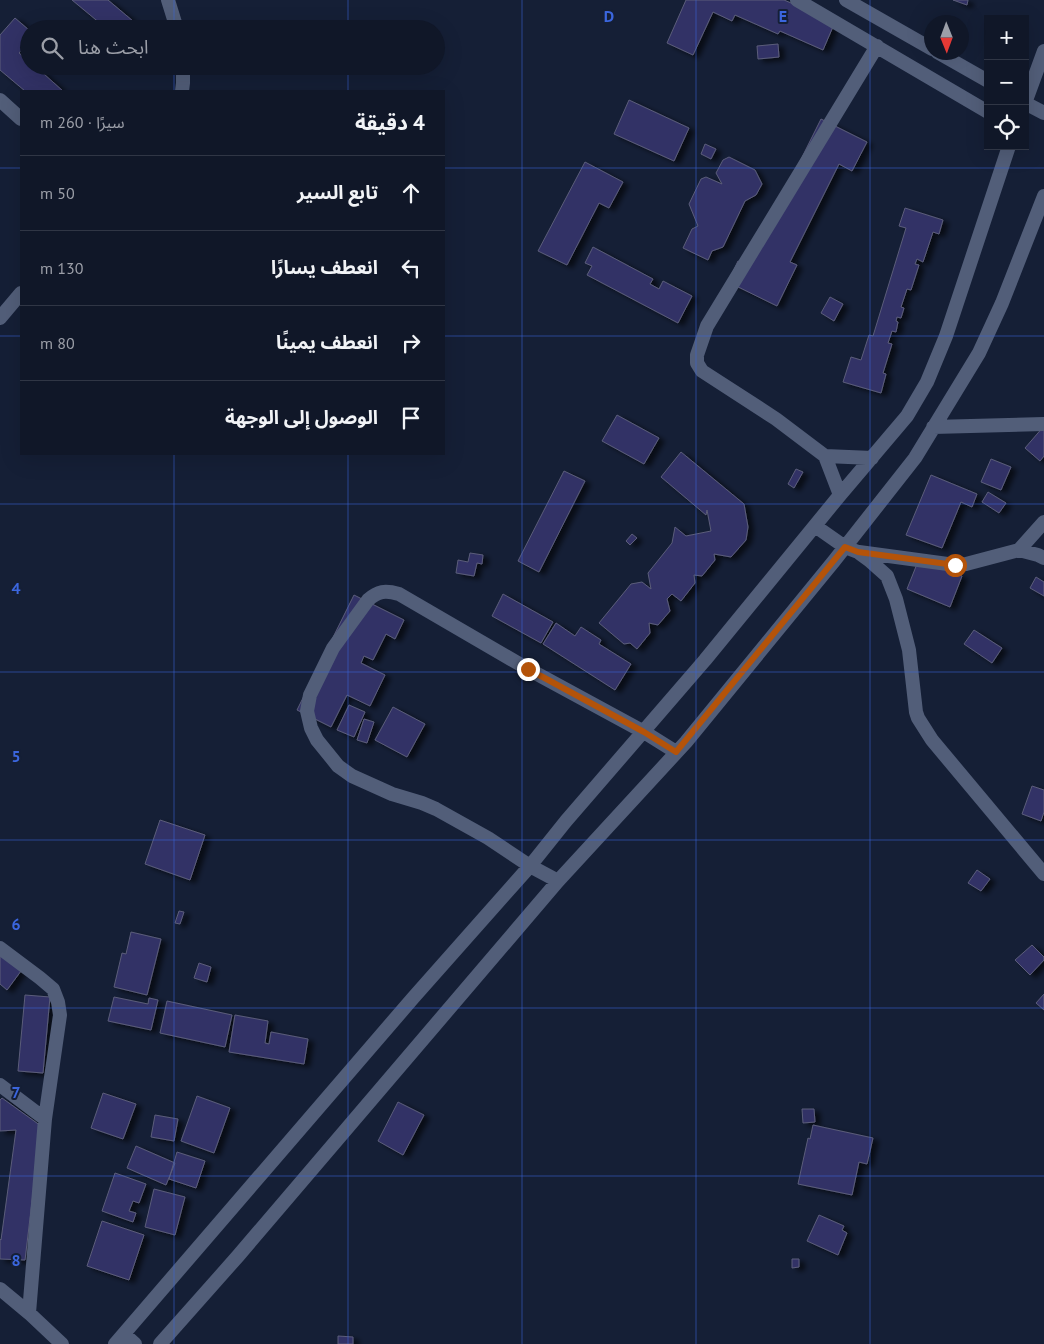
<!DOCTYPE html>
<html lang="ar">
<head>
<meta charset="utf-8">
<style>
	body { margin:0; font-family:"PT Sans","Noto Sans Arabic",sans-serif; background:#1e2434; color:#f1f3f6; direction:rtl }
	.controls { position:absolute; right:15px; top:15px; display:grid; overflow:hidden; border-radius:0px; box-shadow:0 5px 20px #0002 }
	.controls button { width:45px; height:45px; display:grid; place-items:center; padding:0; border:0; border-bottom:1px solid #303645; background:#101728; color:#f1f3f6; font:25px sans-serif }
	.compass { position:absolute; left:924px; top:15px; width:45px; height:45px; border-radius:50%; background:#101728; box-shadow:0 5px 20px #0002; rotate:179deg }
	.stop { position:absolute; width:15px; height:15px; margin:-11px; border:4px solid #b45309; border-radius:50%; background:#fff }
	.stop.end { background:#b45309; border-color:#fff; box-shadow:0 1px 5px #0008 }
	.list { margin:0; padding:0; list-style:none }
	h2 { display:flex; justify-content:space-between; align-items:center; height:65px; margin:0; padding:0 20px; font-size:21px }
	h2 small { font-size:16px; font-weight:400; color:#9c9fa8 }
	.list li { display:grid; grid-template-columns:32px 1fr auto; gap:15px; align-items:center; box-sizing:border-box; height:75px; padding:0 20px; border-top:1px solid #303645 }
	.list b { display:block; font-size:19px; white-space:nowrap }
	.list em { font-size:16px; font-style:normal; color:#9c9fa8 }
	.icon { flex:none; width:28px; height:28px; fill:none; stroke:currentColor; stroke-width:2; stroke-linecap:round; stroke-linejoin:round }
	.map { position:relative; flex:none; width:1044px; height:1344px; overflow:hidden; direction:ltr }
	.search { position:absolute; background:#101728; box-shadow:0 5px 20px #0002; left:20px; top:20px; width:425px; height:55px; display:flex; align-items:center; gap:12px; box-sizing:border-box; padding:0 18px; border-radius:28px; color:#9c9fa8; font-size:19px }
	.panel { position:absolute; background:#101728; box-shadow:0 5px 20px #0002; left:20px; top:90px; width:425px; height:365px; border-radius:0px; direction:rtl }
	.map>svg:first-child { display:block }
	.building { fill:#323266; stroke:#5b5d7a; filter:url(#shadow) }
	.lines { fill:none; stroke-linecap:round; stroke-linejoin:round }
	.minor { stroke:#525e79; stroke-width:14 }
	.route { stroke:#b45309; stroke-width:6 }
	.grid { fill:none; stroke:#3b66de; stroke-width:1; stroke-opacity:0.55 }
	.grid-label { font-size:16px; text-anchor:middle; font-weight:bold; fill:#3b66de; stroke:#151f36; stroke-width:4; stroke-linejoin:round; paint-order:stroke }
</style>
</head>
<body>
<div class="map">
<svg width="1044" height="1344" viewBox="0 0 1044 1344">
	<defs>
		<filter id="shadow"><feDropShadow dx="5.5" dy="3" stdDeviation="2.5" flood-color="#0009"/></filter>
	</defs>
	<rect width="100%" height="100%" fill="#151f36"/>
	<path class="building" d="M72 0H108L133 21 127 29H107Z
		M686 0H784L835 22 823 50 780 31 778 34 735 15 732 21 713 12 693 55 667 43Z
		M953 0H968L967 5Z
		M15 18 29 30V42L19 53 29 61V66H35L63 91H25L0 70V35Z
		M778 44 779 57 758 59 757 46Z
		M629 100 689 128 674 161 614 134Z
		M821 119 867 142 852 171 839 164 790 262 797 265 777 306 728 282 738 261 748 266Z
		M705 144 716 149 711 159 701 154Z
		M729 157 755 170 762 184 756 195 745 201 723 247 712 251 708 260 683 248 692 229 698 226 689 204 701 179 706 177 722 184 716 173 723 160Z
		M585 162 623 182 609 208 599 203 567 265 538 251Z
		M905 208 943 220 939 234 933 232 923 262 917 259 915 264 919 265 911 290 907 289 901 307 904 308 901 318 897 317 896 321 898 322 896 332 892 331 888 343 892 344 883 373 886 374 881 393 843 382 851 357 861 360 869 335 873 336 906 228 899 226Z
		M593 247 653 279 650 284 659 289 663 281 692 296 678 323 587 275 592 266 585 263Z
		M830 297 843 304 834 321 821 313Z
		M617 415 659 438 644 464 602 441Z
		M1044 426V456L1040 461 1025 448Z
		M681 452 744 504 748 527 746 540 731 557 714 554 715 560 702 576 694 575 695 583 681 601 672 594 667 599 670 611 658 625 649 623 650 633 637 649 630 643 624 644 599 623 631 584 642 582 651 589 648 573 672 543 675 527 686 536 711 531 707 510 706 515 661 477Z
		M991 459 1011 467 1001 490 981 482Z
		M796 469 803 472 794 488 788 484Z
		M564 471 585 481 539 572 518 561Z
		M931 475 977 494 972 507 961 502 942 548 906 535Z
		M988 492 1006 503 999 513 982 502Z
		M632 534 637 538 630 545 626 541Z
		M470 553 483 555 482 564 477 563 474 576 456 573 458 560 468 562Z
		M919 559 962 576 950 607 907 589Z
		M1036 577 1044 582V596L1030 588Z
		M503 594 553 622 541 643 492 616Z
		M354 595 404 620 395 639 386 634 373 660 364 656 361 663 385 675 370 706 347 695 331 727 297 710Z
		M556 623 575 636 581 627 601 640 599 644 631 664 615 690 543 644Z
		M974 630 1002 648 992 663 964 644Z
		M349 705 365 712 354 737 337 730Z
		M393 707 425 724 407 757 375 740Z
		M364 719 374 722 367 743 357 740Z
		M1032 786 1044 790V812L1041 821 1022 814Z
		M160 820 205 835 190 880 145 864Z
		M977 870 990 879 981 891 968 883Z
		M179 911 184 912 180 924 175 923Z
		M131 932 161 939 147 995 114 987 122 953 126 954Z
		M1032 945 1044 957V960L1030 975 1015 960Z
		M0 955 21 971 7 990 0 984Z
		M199 963 211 967 207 982 194 978Z
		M1044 994V1010L1036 1003Z
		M25 995 50 997 43 1073 18 1071Z
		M114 997 148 1004 149 998 158 1000 151 1030 108 1021Z
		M167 1001 232 1015 225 1047 160 1033Z
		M235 1015 268 1021 265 1043 269 1044 271 1032 308 1039 304 1064 229 1052Z
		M103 1093 136 1104 123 1139 91 1128Z
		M197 1096 230 1108 214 1153 181 1141Z
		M2 1098 41 1126 25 1260 0 1259V1239L1 1240 16 1130 0 1131V1100Z
		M398 1102 424 1115 403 1155 378 1141Z
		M802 1109H814L815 1122 803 1123Z
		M155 1115 178 1119 174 1141 151 1137Z
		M813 1125 873 1138 867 1164 859 1162 852 1195 798 1184 808 1138 810 1139Z
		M136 1146 175 1163 166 1185 127 1168Z
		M177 1152 205 1161 196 1188 169 1179Z
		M115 1173 146 1184 139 1203 133 1201 129 1211 136 1213 133 1222 102 1211Z
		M154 1189 185 1197 175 1235 145 1227Z
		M819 1215 844 1226 842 1230 847 1233 838 1255 807 1241Z
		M102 1221 144 1235 129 1280 87 1266Z
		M792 1259H799V1267L792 1268Z
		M338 1336 353 1337V1344H338Z"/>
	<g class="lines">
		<path class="minor" d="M168 0 177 29
			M797 0 988 112
			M846 0 932 49
			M937 52 988 81
			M182 91 183 83V66
			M0 100 21 119
			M1025 103 1044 51
			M1025 103 1044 113
			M0 318 21 293
			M933 427 1044 424
			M825 456 872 458
			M840 495 825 456 776 419 702 371 697 363V355L707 326 877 46
			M815 526 845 547 858 552 869 560 887 576 896 599 909 650 916 712 918 718 932 740 1044 874
			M1019 550 1044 522
			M859 552 955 565 966 564 1019 550 1038 555 1044 558
			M558 881 530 866 488 838 436 809 422 803 392 794 352 776 338 766 317 740 311 728 307 711 310 695 333 648 368 600C378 591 385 590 399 594L528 669 644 732 676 752
			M0 948 40 978 53 989 58 1002 60 1015 45 1119 29 1313
			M0 1085 45 1119
			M0 1289 29 1313 62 1344
			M124 1334 135 1344
			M115 1344 413 998 530 866 566 821 705 660 840 495 907 416 927 382 946 336 1009 146
			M160 1344 238 1256 558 881 686 742 834 561 915 458 979 353 1002 303 1044 196"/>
	</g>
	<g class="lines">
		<path class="route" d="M528 669 644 732 676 752 845 547 858 552 955 565"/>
	</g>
	<path class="grid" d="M174 0V29M348 0V29M522 0V1344M696 0V1344M870 0V1344M174 66V91M348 66V91M0 168H21M444 168H1044M0 336H21M444 336H1044M174 454V1344M348 454V1344M0 504H1044M0 672H1044M0 840H1044M0 1008H1044M0 1176H1044"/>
	<g class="grid-label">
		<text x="609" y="22">D</text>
		<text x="783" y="22">E</text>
		<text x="16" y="594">4</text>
		<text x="16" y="762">5</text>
		<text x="16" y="930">6</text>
		<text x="16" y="1098">7</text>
		<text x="16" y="1266">8</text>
	</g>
</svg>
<div class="controls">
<button>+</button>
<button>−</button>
<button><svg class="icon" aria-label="locate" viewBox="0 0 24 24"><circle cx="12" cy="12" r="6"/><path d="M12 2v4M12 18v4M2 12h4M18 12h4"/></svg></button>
</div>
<svg class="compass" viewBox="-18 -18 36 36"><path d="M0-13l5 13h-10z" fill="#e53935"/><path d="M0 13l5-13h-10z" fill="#9c9fa8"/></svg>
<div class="stop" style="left:955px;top:565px"></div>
<div class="stop end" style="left:528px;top:669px"></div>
<div class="search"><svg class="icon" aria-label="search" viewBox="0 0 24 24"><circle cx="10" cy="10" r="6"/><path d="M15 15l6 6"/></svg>ابحث هنا</div>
<section class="panel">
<h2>4 دقيقة<small>سيرًا · 260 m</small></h2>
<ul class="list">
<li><svg class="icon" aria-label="ahead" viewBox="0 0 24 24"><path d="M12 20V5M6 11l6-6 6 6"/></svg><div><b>تابع السير</b></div><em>50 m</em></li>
<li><svg class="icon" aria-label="left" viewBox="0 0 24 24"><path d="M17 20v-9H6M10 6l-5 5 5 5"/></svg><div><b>انعطف يسارًا</b></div><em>130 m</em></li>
<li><svg class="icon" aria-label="right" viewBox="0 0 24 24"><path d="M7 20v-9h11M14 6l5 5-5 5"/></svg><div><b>انعطف يمينًا</b></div><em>80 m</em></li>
<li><svg class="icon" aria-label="arrive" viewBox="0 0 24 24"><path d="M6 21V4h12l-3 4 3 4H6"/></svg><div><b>الوصول إلى الوجهة</b></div></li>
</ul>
</section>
</div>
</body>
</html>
